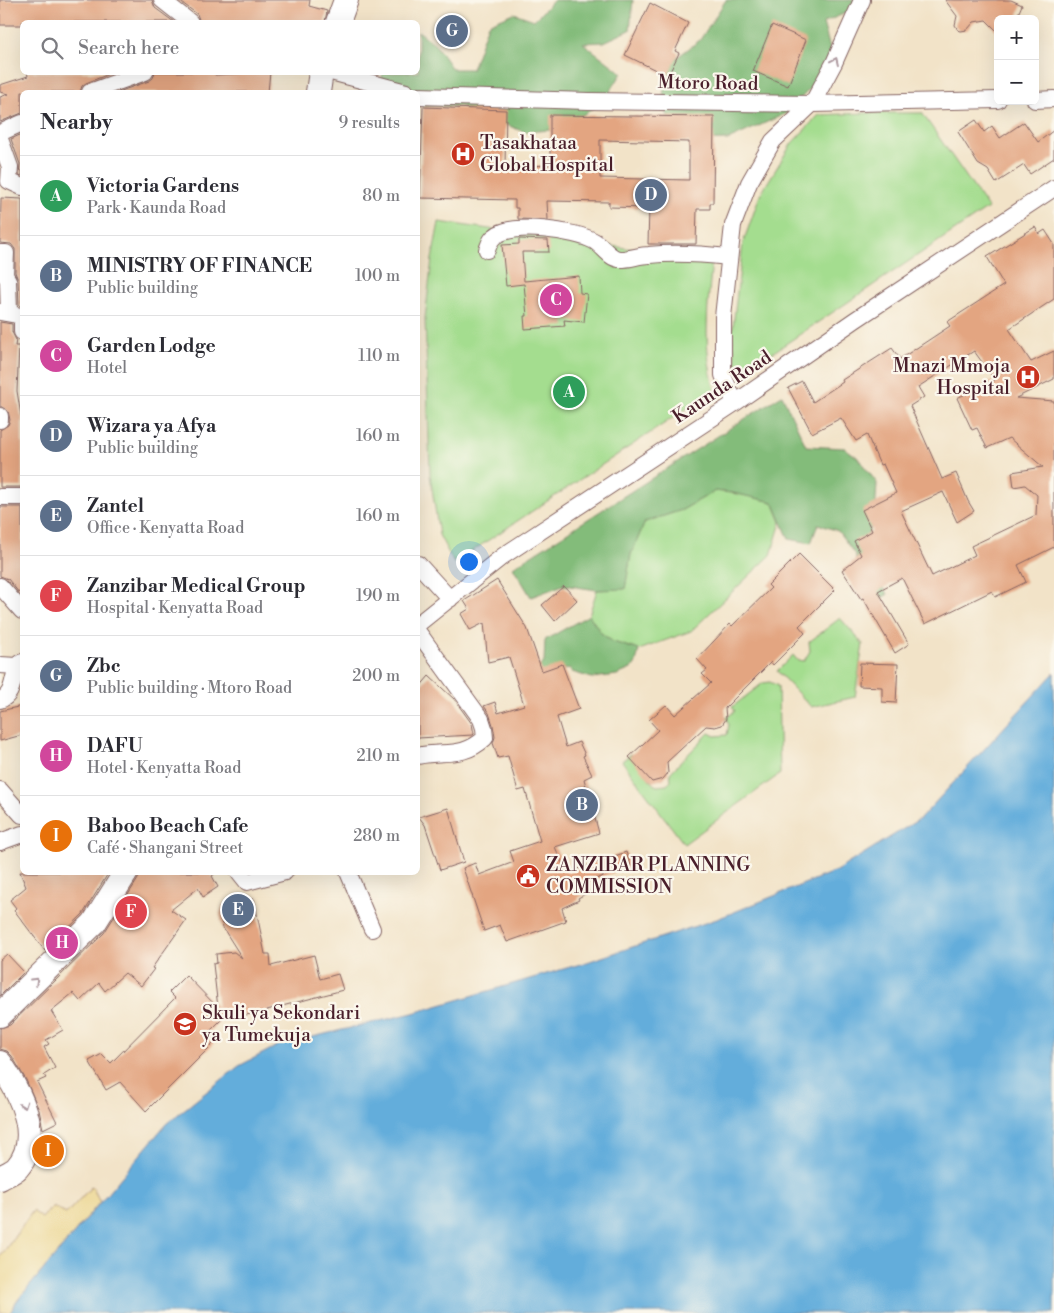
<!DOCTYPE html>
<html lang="en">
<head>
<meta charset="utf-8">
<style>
	body { margin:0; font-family:"Libre Bodoni",serif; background:#f2f2f3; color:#2b2b33 }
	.controls { position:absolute; right:15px; top:15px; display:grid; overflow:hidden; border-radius:8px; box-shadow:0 5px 20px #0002 }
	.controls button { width:45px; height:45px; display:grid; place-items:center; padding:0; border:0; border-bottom:1px solid #e1e1e2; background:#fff; color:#2b2b33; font:25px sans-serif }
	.you { position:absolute; left:468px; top:561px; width:18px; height:18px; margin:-12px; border:4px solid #fff; border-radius:50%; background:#1a73e8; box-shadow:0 0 0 8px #1a73e833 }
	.badge { display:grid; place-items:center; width:32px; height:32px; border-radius:50%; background:#0b8043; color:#fff; font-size:16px; font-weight:700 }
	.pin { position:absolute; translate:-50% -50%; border:2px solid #fff; box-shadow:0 1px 5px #0006 }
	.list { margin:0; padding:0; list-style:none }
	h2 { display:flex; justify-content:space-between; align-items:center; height:65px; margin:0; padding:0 20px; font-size:21px }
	h2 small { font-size:16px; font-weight:400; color:#7c7c81 }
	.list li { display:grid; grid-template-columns:32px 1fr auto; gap:15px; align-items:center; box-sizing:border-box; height:80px; padding:0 20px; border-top:1px solid #e1e1e2 }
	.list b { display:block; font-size:19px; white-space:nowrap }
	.list p { margin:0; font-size:16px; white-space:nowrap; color:#7c7c81 }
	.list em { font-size:16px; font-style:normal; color:#7c7c81 }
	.icon { flex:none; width:28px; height:28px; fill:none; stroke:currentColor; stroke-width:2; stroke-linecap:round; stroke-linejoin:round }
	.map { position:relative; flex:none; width:1054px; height:1313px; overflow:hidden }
	.search { position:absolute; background:#fff; box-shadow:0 5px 20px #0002; left:20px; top:20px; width:400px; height:55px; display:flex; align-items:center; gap:12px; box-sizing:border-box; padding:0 18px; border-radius:8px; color:#7c7c81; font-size:19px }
	.panel { position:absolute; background:#fff; box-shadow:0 5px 20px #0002; left:20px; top:90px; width:400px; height:785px; border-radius:8px }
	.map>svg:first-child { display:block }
	.green { fill:#a4dd8f; stroke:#777e5d }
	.forest { fill:#83bc7a; stroke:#666e52 }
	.sand { fill:#eeda9e; stroke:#9c7c64 }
	.water { fill:#63addb; stroke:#566683 }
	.building { fill:#e3a581; fill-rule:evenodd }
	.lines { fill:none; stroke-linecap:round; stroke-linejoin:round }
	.street-casing { stroke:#856462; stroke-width:18 }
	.secondary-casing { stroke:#856462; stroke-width:26 }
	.street { stroke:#fff; stroke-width:16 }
	.secondary { stroke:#fff; stroke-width:24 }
	.oneway { stroke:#ae9aa0 }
	.labels { text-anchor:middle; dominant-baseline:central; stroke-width:4.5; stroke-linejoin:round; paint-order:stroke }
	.street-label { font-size:19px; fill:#4a1f2b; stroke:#fbf7ec }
	.poi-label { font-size:19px; fill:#4a1f2b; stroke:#fbf7ec; text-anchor:start }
</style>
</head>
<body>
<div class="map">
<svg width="1054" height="1313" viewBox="0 0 1054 1313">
	<rect width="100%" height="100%" fill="#fbf7ec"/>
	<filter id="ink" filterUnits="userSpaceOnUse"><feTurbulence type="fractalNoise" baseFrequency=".02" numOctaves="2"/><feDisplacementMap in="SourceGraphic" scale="10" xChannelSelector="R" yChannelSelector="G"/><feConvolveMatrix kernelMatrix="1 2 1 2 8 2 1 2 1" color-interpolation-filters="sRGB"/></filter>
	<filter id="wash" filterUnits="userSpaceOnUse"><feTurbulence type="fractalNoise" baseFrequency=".0096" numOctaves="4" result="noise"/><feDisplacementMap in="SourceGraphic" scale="20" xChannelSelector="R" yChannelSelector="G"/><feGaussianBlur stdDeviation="1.12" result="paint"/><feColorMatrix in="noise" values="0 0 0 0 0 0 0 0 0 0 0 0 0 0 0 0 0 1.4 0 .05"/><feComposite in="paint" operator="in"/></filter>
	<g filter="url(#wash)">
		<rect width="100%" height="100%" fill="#f2e3c8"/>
		<path class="green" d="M866 113H922L988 208 738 376 732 335 743 243 760 195 792 143 819 115Z
			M439 222 712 260C708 304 702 347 715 390L454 563 439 535 430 475 425 318 432 259Z
			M715 491 738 494 773 502 781 522 771 555 691 631 639 650 613 642 601 633 589 615 597 590 625 588 631 554 645 522 682 510Z
			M840 618 863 644 855 697 811 707 777 671 793 655 797 660 804 661 810 651 809 642Z
			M770 682 778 686 780 774 684 844 622 761 631 754 653 784 657 786 667 785 671 780 670 773 709 733 715 736 727 735 729 724 726 718 735 711 732 707 763 683Z"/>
		<path class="forest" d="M554 0H633L630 30 604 42 583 43 622 73 604 101 581 116 550 130 524 132 461 106H418V92H378L383 73 418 72V31L435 44 452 69H472L488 24 514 13 534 20Z
			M726 0H855L850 11 823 23 834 63 787 113 728 140 681 141 662 104 667 65 700 40Z
			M782 395 806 446 845 448 857 457 877 483 875 518 865 539 872 571 888 594 879 600 853 576 856 556 838 531 818 524 811 543 789 539 773 502 733 493 715 491 682 510 645 522 631 554 625 589 597 590 563 585 531 597 513 567Z
			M589 615 601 633 613 642 639 650 636 663 631 669 617 675 592 678 572 672 570 668 559 672 533 676 544 662 545 640Z"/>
		<path class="sand" d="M92 1186 100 1202 17 1301 10 1313H0V1257L33 1211 42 1218 53 1206 66 1214Z"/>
		<path class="water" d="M1054 673V1313H10L17 1301 166 1124 239 1066 279 1045 413 1013 584 963 717 919 836 871 921 818Z"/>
		<g id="blocks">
			<path class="building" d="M0 0H152L155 8 174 22H22V25H0Z
				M178 0H310L309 6 327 11 325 22H200L197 14Z
				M945 0H1011L1022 5 1016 19H998V32L986 20 974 22 967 30 961 31 958 30 955 25 957 16Z
				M650 3 688 23 675 51 679 53 668 76 625 55Z
				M772 25 806 40 788 86 753 71Z
				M27 72H114L86 83 82 86 80 92H22V113L0 122V97L9 94 0 92V85L28 76Z
				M155 72H214L215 75 270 72 268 92H118L149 81 153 78Z
				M423 107 506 110 505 167 550 165V115L714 117 713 203H710V209H697L696 244H648L649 208 609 207V202L547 201 548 220 518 219V208H515V200L420 198ZM600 140 689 142V180L600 178Z
				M976 120 984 132 992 126 1000 138 1024 122 1038 142 1054 130V158L1030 174 1024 165 996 183 988 170 978 164 958 132Z
				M22 134V176L19 175 20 164 11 139Z
				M1 198 22 199V306L19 305 18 280 15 272V249L11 244 0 243Z
				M1035 227 1039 234 1045 230 1054 244V299L1009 329 1031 362 1054 351V379L1016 398 1054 401V547L1018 565 1026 582 995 597 992 591 925 624 902 578 878 591 909 644 895 653 863 598 861 599 842 570 861 555 854 541 872 531 862 510 896 493 883 464 880 465 867 435 856 441 841 418 812 433 788 388 802 381 813 402 843 382 842 380 892 348 900 359 950 326 947 322 1004 285 987 257ZM974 351 995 380 957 398 972 430 977 428 987 448 1009 438 1043 467 1012 472 1014 487 1025 485 1037 495 1036 515 971 546 975 555 932 576 901 511 943 492 957 522 974 511 968 501 956 473 942 479 910 406 924 397 918 387Z
				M519 239 548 240 549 252H522L524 281 579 276 580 293 587 294 584 322 564 320 565 326 525 329 524 316H527L524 284 506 286 502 245 519 244Z
				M0 322 12 324V332L16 340 15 346H19L17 391 21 416H22V487H0V430L8 425 10 420 8 411 0 406Z
				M0 507H22V590L19 593 8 579 0 576Z
				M799 554 835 590 799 626 805 633 773 665 771 662 725 708 726 719 722 725 715 727 706 726 667 762 668 773 663 779 652 782 629 757 658 730 649 720 666 705 675 715 711 683 702 674 707 670 697 659 730 624 732 626 771 588 768 585Z
				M497 580 527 628 542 671 562 664 579 709 557 717 566 747 579 742 585 755 583 756 592 775 584 779 599 833 555 847 567 873 626 852 631 866 585 883 589 892 578 898 579 900 562 908 566 921 507 942 500 925 484 931 463 868 475 863 479 875 514 862 510 851 540 841 525 789 518 791 508 756 498 758 493 743 495 737 493 725 489 713 484 706 495 702 498 713 524 705 509 657 488 662 484 623 470 630 461 614 469 609 464 601Z
				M564 586 577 600 555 621 542 605Z
				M860 663 898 664 896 703 882 702V687L859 686Z
				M429 676 454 699 472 724 474 734 473 735 418 738V689Z
				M22 706V735L0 741V711Z
				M448 808 464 862 440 870 425 825 419 817Z
				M20 872H109L83 914 45 951 14 910 16 908 10 900 26 887Z
				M140 872H217L212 876 218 887 203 897 198 888 171 910 186 920 152 968 154 969 141 986 125 973 105 991 99 983 80 1001 73 993 51 1011 63 1030 46 1040 49 1044 44 1047 55 1068 44 1075 46 1078 37 1082 57 1122 43 1129 39 1110 26 1080 12 1056 7 1051 0 1049V1028L10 1025 104 933 138 879Z
				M254 899 265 954H270L271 966 314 955 320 979 338 974 343 990 267 1010V1012L223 1018 207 1034 215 1042 146 1111 120 1082 106 1090 89 1061 102 1054 111 1063 175 998 169 992 186 975 218 1008 213 964 217 963 216 954 234 952 242 958 223 928 220 914 223 905Z
				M7 954 24 972 0 996V960Z"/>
		</g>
	</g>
	<g filter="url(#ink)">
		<use href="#blocks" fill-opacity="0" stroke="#856462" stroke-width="1"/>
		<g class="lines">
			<g class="street-casing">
				<path id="street" d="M162 0 190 22
					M331 72 406 92
					M90 92 145 72
					M418 96 589 101 812 104 998 100
					M1035 100 1054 99
					M0 133 22 123
					M0 139 10 167 9 181 22 187
					M487 250C489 245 490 240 494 237 511 221 576 231 594 241 603 246 609 258 619 259 628 260 639 255 649 255 676 252 702 254 729 257
					M0 253H6L5 275 8 280 9 312
					M0 312 22 316V332
					M735 403 723 375V317L733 225 749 183 773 141 812 104 834 63 862 0
					M0 416V420
					M0 497H22
					M418 564 450 599
					M0 586 22 611
					M418 624 503 556 735 403 855 320 1054 188
					M418 632 481 719 484 728 485 738C462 759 445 750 418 756
					M0 665 17 666
					M0 700C17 694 10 671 22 662
					M0 790 22 815
					M0 842 22 834
					M239 872 247 882 285 872
					M348 872 372 929"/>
			</g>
			<g class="secondary-casing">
				<path id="secondary" d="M338 22 346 0
					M318 92 321 72
					M0 1015 94 923 126 872
					M0 1063C19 1091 44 1137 17 1168 13 1172 5 1175 0 1178"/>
			</g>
			<use href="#street" class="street"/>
			<use href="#secondary" class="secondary"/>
		</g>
		<defs><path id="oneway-chevron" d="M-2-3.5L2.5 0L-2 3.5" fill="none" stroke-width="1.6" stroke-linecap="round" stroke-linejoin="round" transform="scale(1.25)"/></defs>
		<g class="oneway">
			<use href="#oneway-chevron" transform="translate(835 61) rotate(-65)"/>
			<use href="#oneway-chevron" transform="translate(35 981) rotate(-44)"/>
			<use href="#oneway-chevron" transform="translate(24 1105) rotate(70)"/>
		</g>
	</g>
	<defs>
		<g id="hospital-disc" transform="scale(1.25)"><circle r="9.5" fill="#c8321e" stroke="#fbf7ec"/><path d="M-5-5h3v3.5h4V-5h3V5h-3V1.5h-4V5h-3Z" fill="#fff"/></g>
		<g id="civic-disc" transform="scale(1.25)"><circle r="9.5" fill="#c8321e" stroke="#fbf7ec"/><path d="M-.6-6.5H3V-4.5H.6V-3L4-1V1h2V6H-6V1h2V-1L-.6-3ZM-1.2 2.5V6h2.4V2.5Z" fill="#fff"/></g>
		<g id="school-disc" transform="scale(1.25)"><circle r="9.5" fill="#c8321e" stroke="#fbf7ec"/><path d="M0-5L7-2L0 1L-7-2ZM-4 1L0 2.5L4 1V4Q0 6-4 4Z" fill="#fff"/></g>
	</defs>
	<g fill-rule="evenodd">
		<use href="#hospital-disc" x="463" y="154"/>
		<use href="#hospital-disc" x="1028" y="377"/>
		<use href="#civic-disc" x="528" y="876"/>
		<use href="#school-disc" x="185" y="1024"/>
	</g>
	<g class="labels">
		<g class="street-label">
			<text transform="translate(708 83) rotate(1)">Mtoro Road</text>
			<text transform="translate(722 387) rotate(-34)">Kaunda Road</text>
		</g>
		<g class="poi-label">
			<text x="480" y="143">Tasakhataa<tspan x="480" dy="22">Global Hospital</tspan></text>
			<text x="1010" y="366" text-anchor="end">Mnazi Mmoja<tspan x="1010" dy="22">Hospital</tspan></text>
			<text x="546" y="865">ZANZIBAR PLANNING<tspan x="546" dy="22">COMMISSION</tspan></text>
			<text x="202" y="1013">Skuli ya Sekondari<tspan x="202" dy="22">ya Tumekuja</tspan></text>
		</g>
	</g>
</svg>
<div class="controls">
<button>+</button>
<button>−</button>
</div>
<div class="you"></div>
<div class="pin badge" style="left:569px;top:392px;background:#2e9e5b">A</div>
<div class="pin badge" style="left:582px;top:805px;background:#5c6f8a">B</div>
<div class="pin badge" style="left:556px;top:300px;background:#d1479c">C</div>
<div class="pin badge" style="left:651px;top:195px;background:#5c6f8a">D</div>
<div class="pin badge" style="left:238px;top:910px;background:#5c6f8a">E</div>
<div class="pin badge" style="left:131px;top:912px;background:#e0444e">F</div>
<div class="pin badge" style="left:452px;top:31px;background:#5c6f8a">G</div>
<div class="pin badge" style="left:62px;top:943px;background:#d1479c">H</div>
<div class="pin badge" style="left:48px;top:1151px;background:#e8710a">I</div>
<div class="search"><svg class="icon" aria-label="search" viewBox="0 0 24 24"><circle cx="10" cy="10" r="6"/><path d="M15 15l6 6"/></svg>Search here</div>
<section class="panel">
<h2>Nearby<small>9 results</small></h2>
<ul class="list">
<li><span class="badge" style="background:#2e9e5b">A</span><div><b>Victoria Gardens</b><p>Park · Kaunda Road</p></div><em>80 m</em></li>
<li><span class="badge" style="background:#5c6f8a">B</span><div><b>MINISTRY OF FINANCE</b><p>Public building</p></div><em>100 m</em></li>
<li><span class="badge" style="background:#d1479c">C</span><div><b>Garden Lodge</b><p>Hotel</p></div><em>110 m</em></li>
<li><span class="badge" style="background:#5c6f8a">D</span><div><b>Wizara ya Afya</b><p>Public building</p></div><em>160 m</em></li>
<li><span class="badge" style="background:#5c6f8a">E</span><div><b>Zantel</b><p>Office · Kenyatta Road</p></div><em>160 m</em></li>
<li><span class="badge" style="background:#e0444e">F</span><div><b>Zanzibar Medical Group</b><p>Hospital · Kenyatta Road</p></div><em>190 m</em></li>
<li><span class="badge" style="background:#5c6f8a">G</span><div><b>Zbc</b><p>Public building · Mtoro Road</p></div><em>200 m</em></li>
<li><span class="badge" style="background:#d1479c">H</span><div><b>DAFU</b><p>Hotel · Kenyatta Road</p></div><em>210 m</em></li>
<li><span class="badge" style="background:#e8710a">I</span><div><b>Baboo Beach Cafe</b><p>Café · Shangani Street</p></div><em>280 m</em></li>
</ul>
</section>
</div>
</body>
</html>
